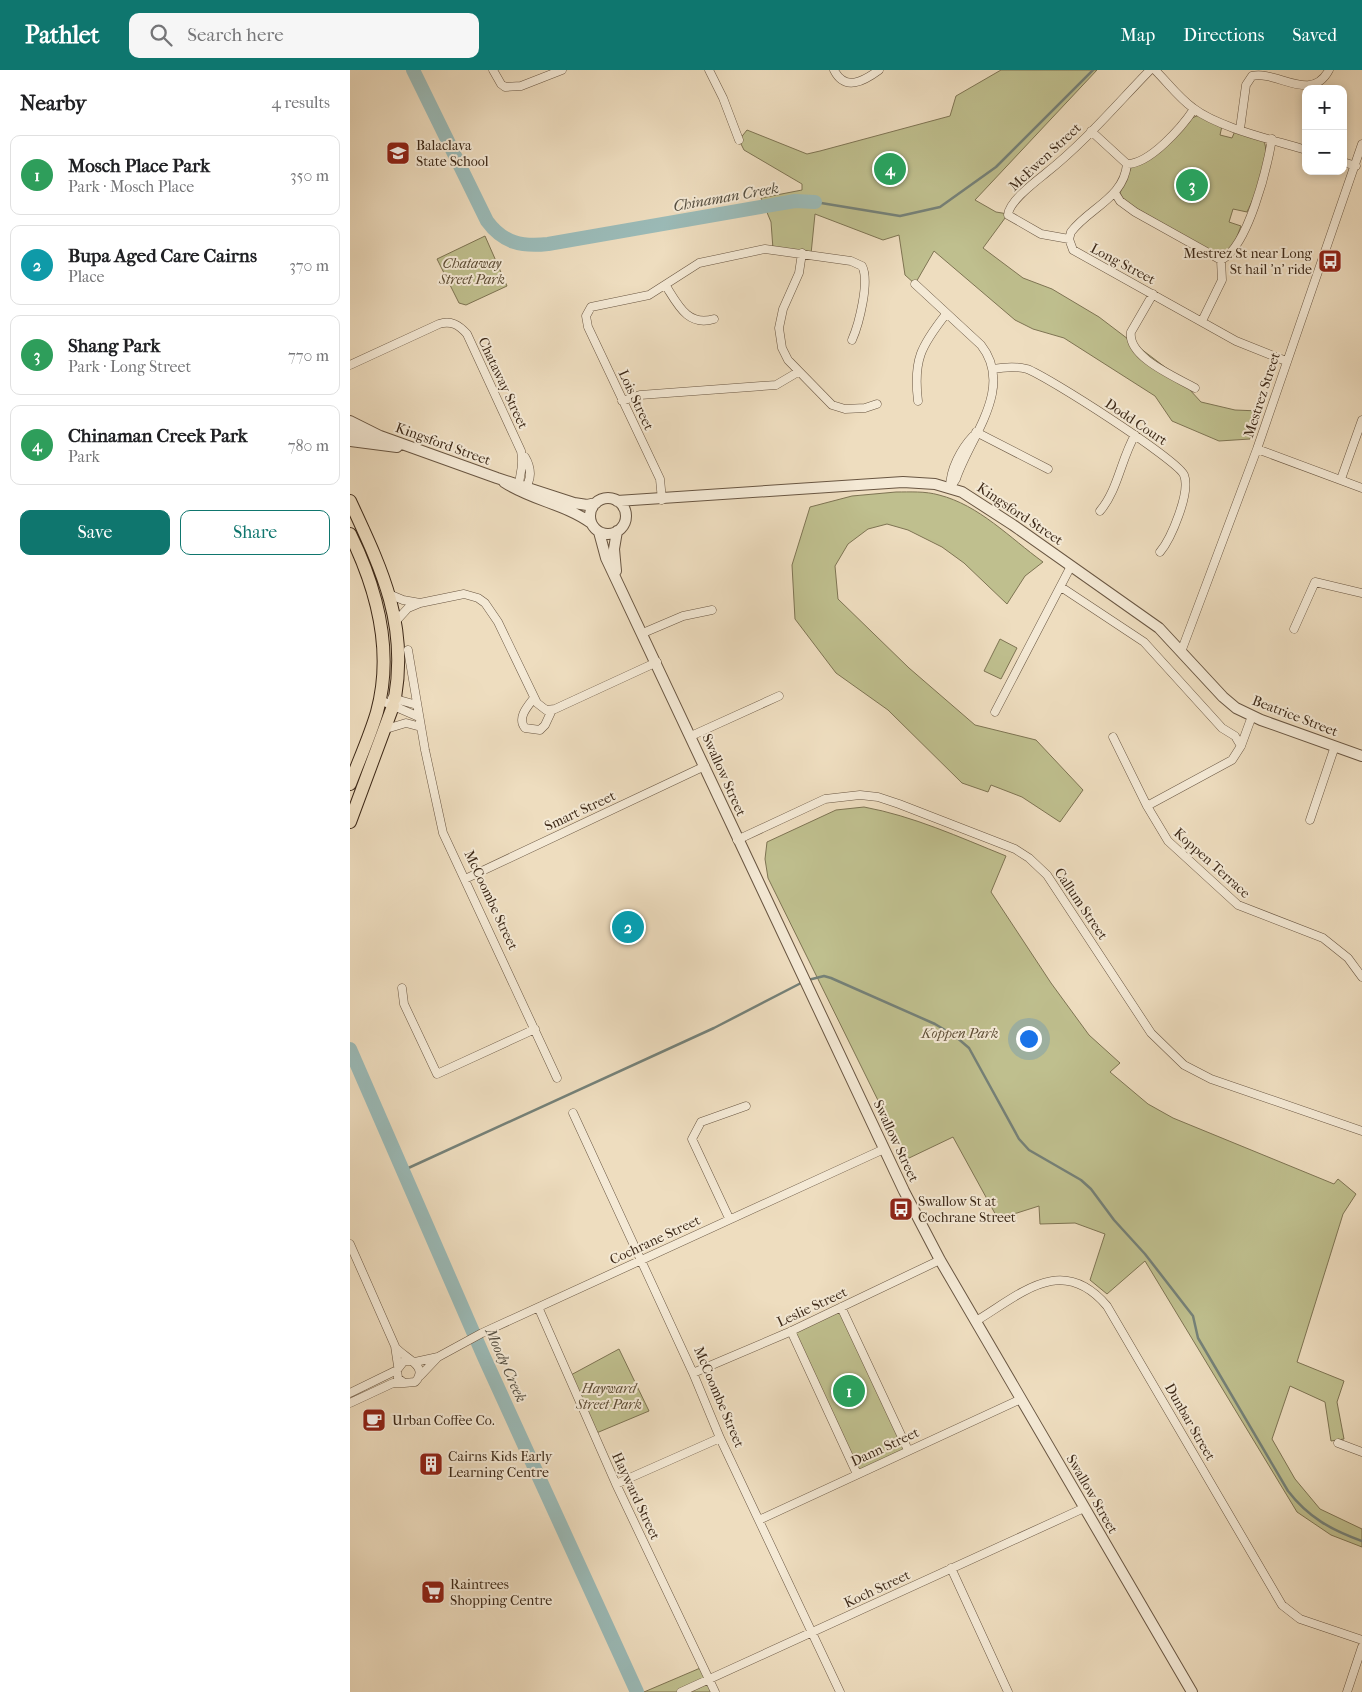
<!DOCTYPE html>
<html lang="en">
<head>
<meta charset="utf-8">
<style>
	body { margin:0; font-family:"IM FELL French Canon",serif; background:#f6f6f6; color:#202124 }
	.controls { position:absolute; right:15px; top:15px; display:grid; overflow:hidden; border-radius:10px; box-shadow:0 2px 8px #0003 }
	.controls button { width:45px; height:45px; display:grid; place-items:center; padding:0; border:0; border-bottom:1px solid #e0e0e0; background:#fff; color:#202124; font:25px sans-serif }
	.you { position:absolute; left:678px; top:968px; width:18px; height:18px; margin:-12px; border:4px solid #fff; border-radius:50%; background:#1a73e8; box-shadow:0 0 0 8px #1a73e833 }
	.badge { display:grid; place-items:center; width:32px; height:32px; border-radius:50%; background:#0f766e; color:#fff; font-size:16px; font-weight:700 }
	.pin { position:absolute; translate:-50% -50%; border:2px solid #fff; box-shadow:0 1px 5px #0006 }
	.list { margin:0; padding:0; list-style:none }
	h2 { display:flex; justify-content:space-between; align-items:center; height:65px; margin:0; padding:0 20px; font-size:21px }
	h2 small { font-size:16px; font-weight:400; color:#757577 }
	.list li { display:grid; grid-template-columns:32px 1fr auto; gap:15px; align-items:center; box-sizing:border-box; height:80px; margin:0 10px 10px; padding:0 10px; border:1px solid #e0e0e0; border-radius:10px }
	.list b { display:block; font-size:19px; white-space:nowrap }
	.list p { margin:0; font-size:16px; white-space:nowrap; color:#757577 }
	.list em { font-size:16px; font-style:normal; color:#757577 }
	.actions { display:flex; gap:10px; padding:15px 20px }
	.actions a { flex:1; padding:11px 0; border:1px solid #0f766e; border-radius:10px; text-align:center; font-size:18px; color:#0f766e }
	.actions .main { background:#0f766e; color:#fff }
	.icon { flex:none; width:28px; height:28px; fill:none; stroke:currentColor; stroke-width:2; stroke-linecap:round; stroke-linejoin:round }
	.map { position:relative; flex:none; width:1012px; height:1622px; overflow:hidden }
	header { display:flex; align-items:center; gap:30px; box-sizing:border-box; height:70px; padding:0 25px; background:#0f766e; color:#fff }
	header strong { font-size:24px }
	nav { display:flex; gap:28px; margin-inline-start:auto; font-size:18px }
	.search { width:350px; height:45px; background:#f6f6f6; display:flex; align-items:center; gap:12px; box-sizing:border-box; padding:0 18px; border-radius:10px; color:#757577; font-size:19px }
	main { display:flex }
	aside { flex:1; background:#fff }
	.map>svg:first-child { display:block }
	.green { fill:#bfbf8e; stroke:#7e7453 }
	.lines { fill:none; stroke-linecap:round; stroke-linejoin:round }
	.stream { stroke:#758178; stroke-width:2.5 }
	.river { stroke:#9bbbb8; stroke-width:14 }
	.minor-casing { stroke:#695642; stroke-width:9 }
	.tertiary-casing { stroke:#695642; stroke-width:12 }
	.primary-casing { stroke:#3d2918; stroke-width:14 }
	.minor { stroke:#f4e9d5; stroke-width:8 }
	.tertiary { stroke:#f4e9d5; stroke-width:10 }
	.primary { stroke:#eeddbf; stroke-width:12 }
	.labels { text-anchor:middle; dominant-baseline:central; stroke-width:4; stroke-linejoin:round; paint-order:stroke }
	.poi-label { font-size:14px; fill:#3d2918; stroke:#f4e9d5; text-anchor:start }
	.street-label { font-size:14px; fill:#3d2918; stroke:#f4e9d5 }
	.park-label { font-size:14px; font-style:italic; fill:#5e4e36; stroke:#f4e9d5 }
	.water-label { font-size:15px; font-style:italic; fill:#544e40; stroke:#f4e9d5 }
</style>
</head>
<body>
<header>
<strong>Pathlet</strong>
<div class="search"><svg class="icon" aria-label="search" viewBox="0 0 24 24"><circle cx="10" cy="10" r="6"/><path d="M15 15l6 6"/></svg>Search here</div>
<nav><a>Map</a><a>Directions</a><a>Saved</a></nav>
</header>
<main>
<aside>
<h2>Nearby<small>4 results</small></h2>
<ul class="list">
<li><span class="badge" style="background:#2e9e5b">1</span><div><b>Mosch Place Park</b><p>Park · Mosch Place</p></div><em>350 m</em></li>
<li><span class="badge" style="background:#0f9aa8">2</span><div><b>Bupa Aged Care Cairns</b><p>Place</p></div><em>370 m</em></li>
<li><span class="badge" style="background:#2e9e5b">3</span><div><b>Shang Park</b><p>Park · Long Street</p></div><em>770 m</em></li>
<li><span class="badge" style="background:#2e9e5b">4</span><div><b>Chinaman Creek Park</b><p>Park</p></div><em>780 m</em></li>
</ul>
<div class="actions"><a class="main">Save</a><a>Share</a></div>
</aside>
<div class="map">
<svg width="1012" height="1622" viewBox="0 0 1012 1622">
	<rect width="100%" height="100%" fill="#eeddbf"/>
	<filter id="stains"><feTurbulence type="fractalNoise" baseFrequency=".004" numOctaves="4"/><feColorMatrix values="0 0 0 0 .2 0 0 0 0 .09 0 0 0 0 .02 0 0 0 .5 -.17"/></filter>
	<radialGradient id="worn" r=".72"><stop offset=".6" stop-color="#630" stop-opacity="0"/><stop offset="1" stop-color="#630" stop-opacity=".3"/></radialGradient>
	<path class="green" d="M651 0H747L625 130 646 142 658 144 633 178 673 208 702 219 749 247 828 307 851 332 885 340 909 341 900 369 869 371 822 351 805 326 714 268 683 259 665 250 584 181 565 214 555 205 549 165 533 170 465 144 461 184 423 179 421 152 411 128 452 120V114L394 80 389 70 397 60 457 84 470 81 600 46 606 26Z
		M849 45 872 56 870 65 882 68 885 61 913 69C923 88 905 125 897 142L883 139 879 152 891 156 883 177 870 187 774 131 770 123 781 98 842 48Z
		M135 166 157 216 116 235 109 233 87 189Z
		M546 422C560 422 575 421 589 425 629 435 660 468 693 492L675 506 657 534 614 493 592 477 558 460 537 454 518 459 498 474 485 496 488 529 559 598 625 655 686 670 733 720 710 752 672 727 641 715 638 722 612 713 538 640 486 603 445 549 442 495 460 437 502 426Z
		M650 569 667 578 651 609 634 601Z
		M514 737C563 746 609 767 656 786L641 822 701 913 739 965 770 993 760 1002 798 1034 823 1048 984 1114 988 1109 1006 1124 993 1144 947 1292 994 1311 987 1332 994 1369 981 1371 975 1332 940 1316 922 1369 945 1409 970 1439 1012 1459V1477L981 1465 947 1442 795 1191 757 1224 740 1210 755 1164 725 1153 690 1154 689 1136 648 1149 603 1067 557 1089 418 808 415 789 417 772 486 740Z
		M491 1237 558 1380 507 1404 441 1261Z
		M269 1279 299 1341 244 1364 219 1306Z
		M355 1596 365 1622H294Z"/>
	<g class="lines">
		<path class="stream" d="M465 132 550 146 590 137 646 97 743 0
			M458 910 474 906 481 908 585 954 605 966 619 978 669 1069 679 1080 731 1110 741 1119 764 1150 795 1184 843 1246 848 1268 938 1421C958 1447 981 1460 1012 1471
			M54 1100 364 958 453 912"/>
		<path class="river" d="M63 0 137 151C153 173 172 177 198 174L445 131 465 132
			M0 979 134 1287 287 1622"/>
		<g class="minor-casing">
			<path id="minor" d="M143 0 151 14 155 17 171 16 212 0
				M359 0 373 28 389 70
				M484 0C495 22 514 11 529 0
				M805 0C818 13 829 28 843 38 869 58 924 70 956 80
				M890 59 896 15 902 6C927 0 961 34 979 0
				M741 61 777 94
				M993 92 1006 96
				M777 94C774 128 739 138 721 162L719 169 723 180 886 271 936 291
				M777 94C800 94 832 57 844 39
				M765 123 770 131 785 142 871 190
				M719 169 691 164 658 145C659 131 685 112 696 103 734 73 766 35 800 0
				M452 183 449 203 433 239 429 258 432 278 438 290 482 335 495 339 515 338 527 334
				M871 190C898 177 917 98 922 69
				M565 214 631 275C665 318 620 367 606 409L600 418
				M316 216C328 235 338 257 364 249
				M803 224 781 262C777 287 826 307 845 318
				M852 251 872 210 871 190
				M0 295 89 254C101 250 109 255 117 264L171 381C175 398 168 405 169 420
				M643 299C654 297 666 296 677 299 697 306 828 390 834 405 841 422 821 469 810 482
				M272 331 290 325 426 315 448 302
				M568 331C563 290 571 276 596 244
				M626 362 698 399
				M907 379 1012 418
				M991 409 1012 350
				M600 418C600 399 611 379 623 366
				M173 419C183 411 181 397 175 387
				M312 430 310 409 238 257 236 246 241 237 299 225 349 193 415 179 501 191 512 196C520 211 509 254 502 270
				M750 441C768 420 771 389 785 365
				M711 517 794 572 872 658 885 666 891 676
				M41 525 53 530 70 533 58 538 47 550
				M70 533 114 524 128 528 135 533 148 552 187 633 196 640 205 639 307 592
				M944 559 965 512 1012 523
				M293 563 333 546 362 540
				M58 580 75 680 93 763 207 1008
				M831 582 907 379 1012 74
				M42 628 67 635
				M184 628C177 637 167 648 175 658L190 660 195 655 202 640
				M30 630 69 647
				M645 642 721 496
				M36 659 56 653 71 657
				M341 666 429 626
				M763 667 797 736 818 771 888 835 973 868 998 888 1012 907
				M797 736 882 690 891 676 902 646
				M960 750 985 676
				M387 770 475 729 510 725 528 727 549 734 665 779 679 788 697 805 801 963 834 995 861 1009 1012 1061
				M115 809 355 696
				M52 918 54 934 87 1004 185 959
				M223 1043 343 1303 370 1368 490 1622
				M379 1148 342 1069 351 1052 396 1036
				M0 1174 45 1276 48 1296
				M491 1237 558 1380
				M189 1239 266 1414 365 1622
				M626 1251C671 1224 712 1183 757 1236L932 1535 950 1549 1012 1570
				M441 1261 507 1404
				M46 1278C55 1288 80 1297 65 1312L54 1313 48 1308 47 1300 54 1291H62
				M65 1292 88 1287 132 1263 534 1079
				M343 1303 437 1263 590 1190
				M70 1306 88 1287
				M0 1323 47 1300
				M0 1333 43 1313H54
				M988 1373 1012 1382
				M266 1414 370 1368
				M409 1450 671 1329
				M601 1498 658 1622
				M331 1622 734 1438
				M997 1622 1012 1577"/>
		</g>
		<g class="tertiary-casing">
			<path id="tertiary" d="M0 351 30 366 147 408 224 433 237 435 246 433
				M0 361 22 365
				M0 371 47 377
				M154 412C181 430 215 434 241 453
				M240 446a18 18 0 1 1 36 0a18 18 0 1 1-36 0Z
				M267 431 553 412 585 414 612 422 663 455 809 558 873 627 886 638 911 650 1012 686
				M249 462 256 488 554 1121 590 1190 842 1622
				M266 501 264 479 267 461"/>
		</g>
		<g class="primary-casing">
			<path id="primary" d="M0 431C31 498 58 552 45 628
				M0 464C27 519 44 580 27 642 20 666 9 690 0 714
				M0 752 43 636"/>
		</g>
		<use href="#minor" class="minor"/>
		<use href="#tertiary" class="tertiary"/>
		<use href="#primary" class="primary"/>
	</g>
	<defs>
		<g id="school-square" transform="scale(1.25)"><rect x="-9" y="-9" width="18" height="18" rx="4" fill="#8f2418" stroke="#f4e9d5"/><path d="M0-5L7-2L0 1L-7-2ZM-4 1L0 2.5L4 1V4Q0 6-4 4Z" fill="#fff"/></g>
		<g id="bus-square" transform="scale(1.25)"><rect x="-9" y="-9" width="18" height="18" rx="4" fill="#8f2418" stroke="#f4e9d5"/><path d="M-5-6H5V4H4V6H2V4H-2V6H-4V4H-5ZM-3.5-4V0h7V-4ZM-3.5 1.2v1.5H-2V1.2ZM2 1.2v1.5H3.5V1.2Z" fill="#fff"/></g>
		<g id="cafe-square" transform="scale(1.25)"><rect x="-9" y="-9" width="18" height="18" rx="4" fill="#8f2418" stroke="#f4e9d5"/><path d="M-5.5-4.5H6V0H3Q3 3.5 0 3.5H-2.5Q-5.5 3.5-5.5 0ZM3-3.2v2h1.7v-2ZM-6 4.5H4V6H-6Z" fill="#fff"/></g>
		<g id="building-square" transform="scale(1.25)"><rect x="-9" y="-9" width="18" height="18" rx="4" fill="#8f2418" stroke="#f4e9d5"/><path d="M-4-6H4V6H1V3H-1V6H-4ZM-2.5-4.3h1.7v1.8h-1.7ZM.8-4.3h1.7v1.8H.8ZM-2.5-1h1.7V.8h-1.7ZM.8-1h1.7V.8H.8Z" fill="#fff"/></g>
		<g id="supermarket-square" transform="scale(1.25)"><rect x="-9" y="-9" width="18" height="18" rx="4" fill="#8f2418" stroke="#f4e9d5"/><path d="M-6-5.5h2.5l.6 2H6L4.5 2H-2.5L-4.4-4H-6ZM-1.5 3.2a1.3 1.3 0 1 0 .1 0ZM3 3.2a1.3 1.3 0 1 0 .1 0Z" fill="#fff"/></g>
	</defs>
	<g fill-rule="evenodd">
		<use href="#school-square" x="48" y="83"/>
		<use href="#bus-square" x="980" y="191"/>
		<use href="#bus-square" x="551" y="1139"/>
		<use href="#cafe-square" x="24" y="1350"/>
		<use href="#building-square" x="81" y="1394"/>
		<use href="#supermarket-square" x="83" y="1522"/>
	</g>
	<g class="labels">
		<g class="poi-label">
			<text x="66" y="75">Balaclava<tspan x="66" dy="16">State School</tspan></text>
			<text x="962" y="183" text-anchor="end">Mestrez St near Long<tspan x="962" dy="16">St hail 'n' ride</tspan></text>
			<text x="568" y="1131">Swallow St at<tspan x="568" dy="16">Cochrane Street</tspan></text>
			<text x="42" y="1350">Urban Coffee Co.</text>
			<text x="98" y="1386">Cairns Kids Early<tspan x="98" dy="16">Learning Centre</tspan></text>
			<text x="100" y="1514">Raintrees<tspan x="100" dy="16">Shopping Centre</tspan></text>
		</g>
		<g class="street-label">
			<text transform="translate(695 87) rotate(-43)">McEwen Street</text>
			<text transform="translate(773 194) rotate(28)">Long Street</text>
			<text transform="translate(153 313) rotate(65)">Chataway Street</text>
			<text transform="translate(912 325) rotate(-72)">Mestrez Street</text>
			<text transform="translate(286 330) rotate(65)">Lois Street</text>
			<text transform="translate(786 352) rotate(34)">Dodd Court</text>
			<text transform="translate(93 374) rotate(20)">Kingsford Street</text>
			<text transform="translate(670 444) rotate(34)">Kingsford Street</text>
			<text transform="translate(945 646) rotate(21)">Beatrice Street</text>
			<text transform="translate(374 705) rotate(66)">Swallow Street</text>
			<text transform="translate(230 741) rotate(-25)">Smart Street</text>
			<text transform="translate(862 793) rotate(42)">Koppen Terrace</text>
			<text transform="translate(141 830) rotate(65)">McCoombe Street</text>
			<text transform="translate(731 834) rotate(56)">Callum Street</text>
			<text transform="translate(546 1071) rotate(65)">Swallow Street</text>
			<text transform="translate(305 1170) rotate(-25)">Cochrane Street</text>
			<text transform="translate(462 1237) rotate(-25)">Leslie Street</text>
			<text transform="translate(369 1327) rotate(67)">McCoombe Street</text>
			<text transform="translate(840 1352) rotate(60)">Dunbar Street</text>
			<text transform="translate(535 1377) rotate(-25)">Dann Street</text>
			<text transform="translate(742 1424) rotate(60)">Swallow Street</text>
			<text transform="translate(286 1426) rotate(65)">Hayward Street</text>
			<text transform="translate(527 1519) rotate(-25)">Koch Street</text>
		</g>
		<g class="park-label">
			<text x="122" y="193">Chataway<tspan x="122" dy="16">Street Park</tspan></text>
			<text x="610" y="963">Koppen Park</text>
			<text x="259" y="1318">Hayward<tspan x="259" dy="16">Street Park</tspan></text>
		</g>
		<g class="water-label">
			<text transform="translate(376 127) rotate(-10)">Chinaman Creek</text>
			<text transform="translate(156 1295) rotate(66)">Moody Creek</text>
		</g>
	</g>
	<rect width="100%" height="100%" filter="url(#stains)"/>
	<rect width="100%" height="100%" fill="url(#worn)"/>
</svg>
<div class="controls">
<button>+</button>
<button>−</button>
</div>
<div class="you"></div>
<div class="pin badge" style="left:499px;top:1321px;background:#2e9e5b">1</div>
<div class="pin badge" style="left:278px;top:857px;background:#0f9aa8">2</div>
<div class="pin badge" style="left:842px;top:115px;background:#2e9e5b">3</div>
<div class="pin badge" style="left:540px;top:99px;background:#2e9e5b">4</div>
</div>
</main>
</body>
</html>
